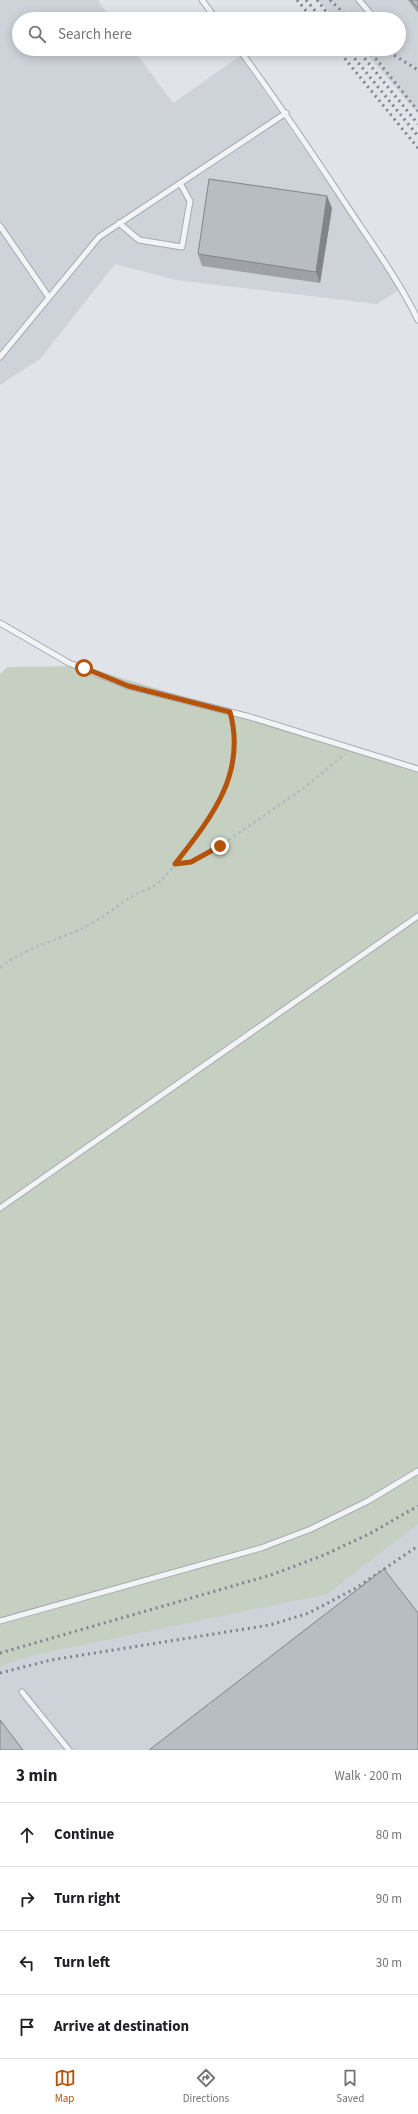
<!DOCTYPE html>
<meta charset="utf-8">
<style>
body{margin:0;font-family:"Source Sans 3",sans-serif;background:#f2f2f2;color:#202124}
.stop{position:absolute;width:12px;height:12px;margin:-9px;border:3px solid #b45309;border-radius:50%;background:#fff}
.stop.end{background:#b45309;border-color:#fff;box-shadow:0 1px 4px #0008}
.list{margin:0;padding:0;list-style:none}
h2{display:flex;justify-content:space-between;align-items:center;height:52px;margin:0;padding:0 16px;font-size:17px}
h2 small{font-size:13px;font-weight:400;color:#757577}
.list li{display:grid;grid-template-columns:26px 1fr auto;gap:12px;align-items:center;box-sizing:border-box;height:64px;padding:0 16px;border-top:1px solid #e0e0e0}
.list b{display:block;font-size:15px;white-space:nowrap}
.list em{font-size:13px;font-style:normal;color:#757577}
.icon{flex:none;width:22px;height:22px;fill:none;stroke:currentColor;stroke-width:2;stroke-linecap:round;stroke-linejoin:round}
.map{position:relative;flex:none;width:418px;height:1750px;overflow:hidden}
.search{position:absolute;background:#fff;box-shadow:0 2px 10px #0003;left:12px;right:12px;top:12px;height:44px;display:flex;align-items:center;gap:10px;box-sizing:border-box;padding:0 14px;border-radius:22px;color:#757577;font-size:15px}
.sheet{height:308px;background:#fff}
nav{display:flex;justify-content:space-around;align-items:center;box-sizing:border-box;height:56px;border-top:1px solid #e0e0e0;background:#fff;font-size:11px;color:#757577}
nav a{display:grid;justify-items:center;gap:2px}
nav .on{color:#b45309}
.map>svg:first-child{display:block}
.built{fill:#ced2d9}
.green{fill:#c6d0c2}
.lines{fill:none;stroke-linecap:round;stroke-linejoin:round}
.lane-casing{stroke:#a6aab1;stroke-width:7}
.path{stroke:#b6babe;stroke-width:2.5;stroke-dasharray:3 3;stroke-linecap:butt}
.lane{stroke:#f2f4f6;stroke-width:5}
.rail{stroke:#7b838f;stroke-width:3;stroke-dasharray:2 4;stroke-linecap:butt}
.wall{fill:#9ea2a8}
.shaded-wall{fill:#818488}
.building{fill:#b8bcc3;stroke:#818488}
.route{stroke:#b45309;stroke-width:5}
</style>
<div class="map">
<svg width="418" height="1750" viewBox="0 0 418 1750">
<rect width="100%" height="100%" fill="#e0e3e7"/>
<path class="built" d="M 0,0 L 98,0 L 111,19 L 19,19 L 19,49 L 133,49 L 173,103 L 240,56 L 401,289 L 377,304 L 176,280 L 115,264 L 40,359 L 0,385 Z
M 318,0 L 418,0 L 418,113 L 362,49 L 399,49 L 399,19 L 335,19 Z
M 418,1486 L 418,1750 L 0,1750 L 0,1633 Z"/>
<path class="green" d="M 83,666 L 418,769 L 418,1524 L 327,1594 L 34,1655 L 0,1666 L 0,674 L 7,667 Z"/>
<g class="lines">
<defs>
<path id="lane" d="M 202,0 L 216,19
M 359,0 L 375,19
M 239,49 C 277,101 313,154 349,209 C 373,245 399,281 418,320
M 119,223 L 139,240 L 182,247 L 190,201 L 180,183
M 0,226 L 48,296
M 0,357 L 99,237 L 286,113
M 0,623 L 69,663 L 128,686 L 250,717 L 418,769
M 0,1208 L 418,916
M 0,1621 L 261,1548 L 311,1529 L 368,1501 L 418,1471
M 22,1692 L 69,1750"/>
</defs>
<use href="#lane" class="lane-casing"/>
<path class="path" d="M 175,864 L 191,863 L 210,853 L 305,787 L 345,754
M 0,968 C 26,946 58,941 87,926 C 103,918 117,905 133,896 C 140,892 150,889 157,884 C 167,876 175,864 183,854 C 213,817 245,770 232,720"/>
<use href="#lane" class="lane"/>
<path class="rail" d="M 297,0 L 313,19
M 306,0 L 322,19
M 317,0 L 332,19
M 330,0 L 350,19
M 337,49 L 418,148
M 347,49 L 418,136
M 357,49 L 418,124
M 368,49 L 418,111
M 384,49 L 418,70
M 0,1653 L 271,1575 L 324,1555 L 369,1534 L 418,1506
M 0,1673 L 51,1660 L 270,1625 L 309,1613 L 356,1588 L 418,1546"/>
</g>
<path class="wall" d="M 408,0 L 418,0 L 418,13 Z
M 332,208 L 320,283 L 202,266 L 198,254 Z"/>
<path class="shaded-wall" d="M 327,196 L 332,208 L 320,283 L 316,272 Z"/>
<path class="building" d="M 411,0 L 418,0 L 418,8 Z
M 209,179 L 327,196 L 316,272 L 198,254 Z
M 384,1569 L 418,1613 L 418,1750 L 149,1750 Z
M 0,1720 L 23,1750 L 0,1750 Z"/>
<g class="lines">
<path class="route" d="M 84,668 L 128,686 L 230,712 C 247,774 211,818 175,864 L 191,862 L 220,846"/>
</g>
</svg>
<div class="stop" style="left:84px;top:668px"></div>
<div class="stop end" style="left:220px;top:846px"></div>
<div class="search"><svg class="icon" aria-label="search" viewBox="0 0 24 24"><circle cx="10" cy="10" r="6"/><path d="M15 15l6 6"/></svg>Search here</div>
</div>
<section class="sheet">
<h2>3 min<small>Walk · 200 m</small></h2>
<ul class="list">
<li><svg class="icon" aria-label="ahead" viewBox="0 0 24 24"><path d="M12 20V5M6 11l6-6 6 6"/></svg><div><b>Continue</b></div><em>80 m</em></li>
<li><svg class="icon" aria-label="right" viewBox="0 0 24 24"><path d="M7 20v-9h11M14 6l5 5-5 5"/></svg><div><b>Turn right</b></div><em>90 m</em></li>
<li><svg class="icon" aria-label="left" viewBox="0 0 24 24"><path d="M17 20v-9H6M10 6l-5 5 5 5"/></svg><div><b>Turn left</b></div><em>30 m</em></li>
<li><svg class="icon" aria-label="arrive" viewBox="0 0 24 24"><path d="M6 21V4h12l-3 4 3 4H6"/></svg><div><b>Arrive at destination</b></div></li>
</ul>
</section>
<nav>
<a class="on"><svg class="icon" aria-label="map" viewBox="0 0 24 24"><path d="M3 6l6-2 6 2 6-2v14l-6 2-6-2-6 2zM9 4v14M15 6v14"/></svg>Map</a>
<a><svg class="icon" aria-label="directions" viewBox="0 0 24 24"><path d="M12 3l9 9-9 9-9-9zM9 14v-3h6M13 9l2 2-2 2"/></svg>Directions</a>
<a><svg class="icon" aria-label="saved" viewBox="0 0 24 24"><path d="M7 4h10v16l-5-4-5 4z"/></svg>Saved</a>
</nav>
